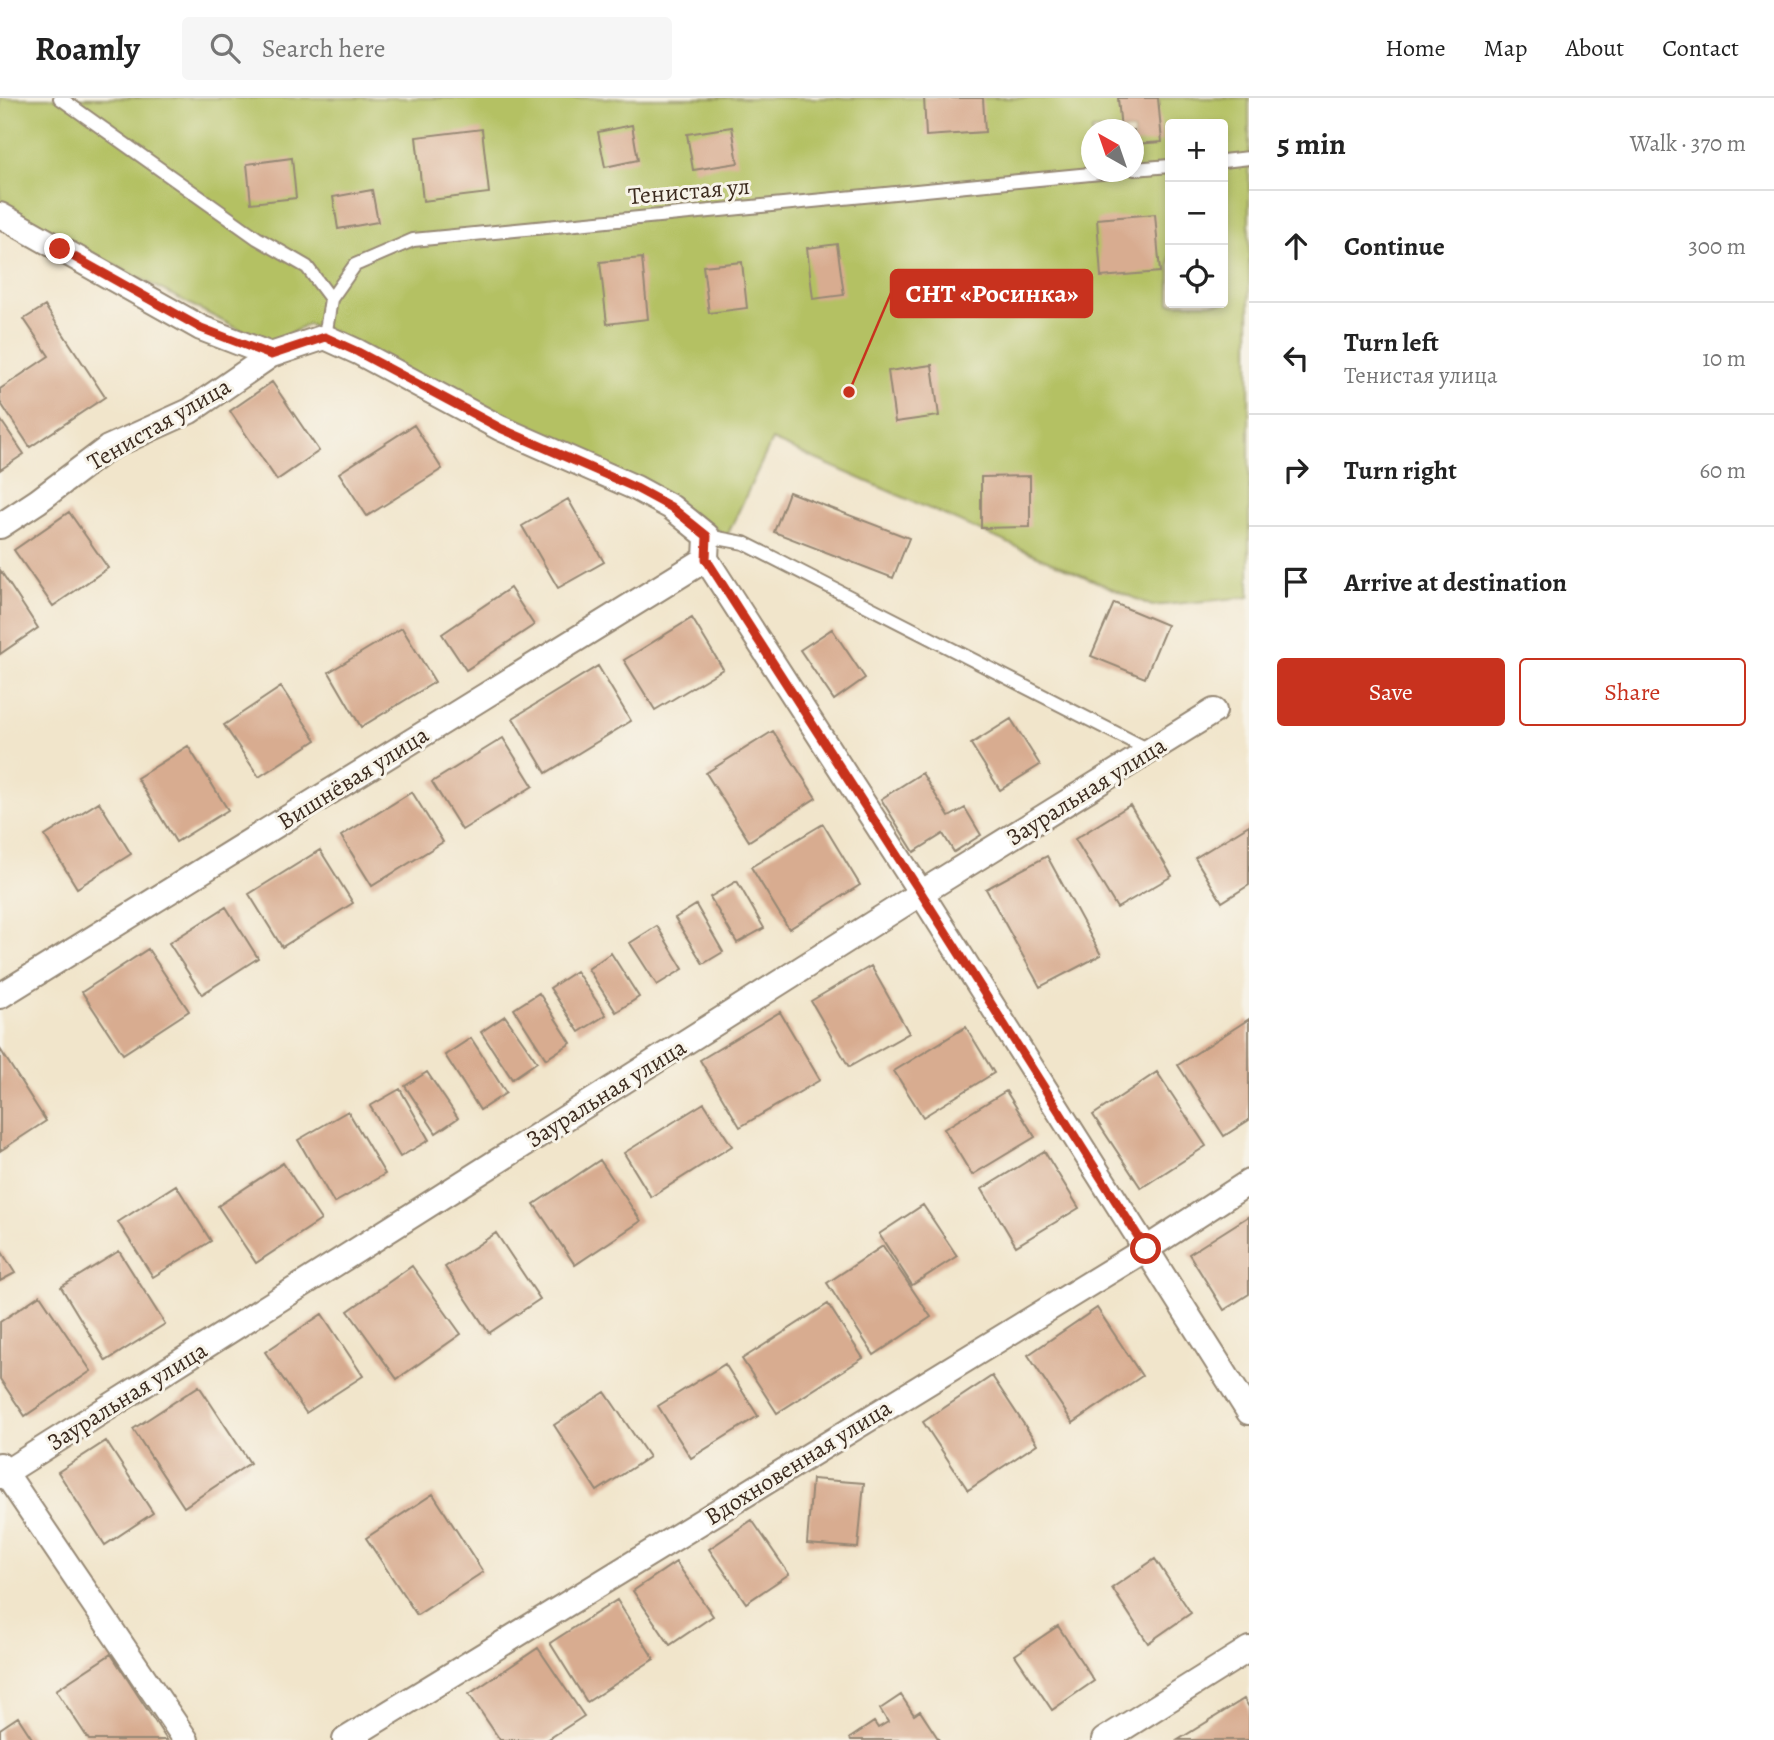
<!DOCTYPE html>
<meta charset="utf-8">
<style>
body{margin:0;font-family:Alegreya,serif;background:#f6f6f6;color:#222}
.controls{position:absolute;right:21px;top:21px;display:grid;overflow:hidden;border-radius:7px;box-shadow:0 4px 10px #0003}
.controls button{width:63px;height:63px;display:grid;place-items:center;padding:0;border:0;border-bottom:2px solid #e0e0e0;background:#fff;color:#222;font:35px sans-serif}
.compass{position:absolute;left:1081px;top:21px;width:63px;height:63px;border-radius:50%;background:#fff;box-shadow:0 4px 10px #0003;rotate:320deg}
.stop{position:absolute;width:21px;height:21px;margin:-16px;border:5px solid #c8321e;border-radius:50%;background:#fff}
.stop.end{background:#c8321e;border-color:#fff;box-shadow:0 2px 7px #0008}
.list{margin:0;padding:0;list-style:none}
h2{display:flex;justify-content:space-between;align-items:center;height:91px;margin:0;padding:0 28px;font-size:30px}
h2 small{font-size:23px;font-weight:400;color:#767676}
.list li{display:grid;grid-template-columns:46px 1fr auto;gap:21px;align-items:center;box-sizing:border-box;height:112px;padding:0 28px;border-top:2px solid #e0e0e0}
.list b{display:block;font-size:26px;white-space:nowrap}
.list p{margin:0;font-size:23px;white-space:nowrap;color:#767676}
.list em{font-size:23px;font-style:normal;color:#767676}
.actions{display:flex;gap:14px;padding:21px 28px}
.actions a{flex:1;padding:16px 0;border:2px solid #c8321e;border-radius:7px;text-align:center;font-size:24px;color:#c8321e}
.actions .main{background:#c8321e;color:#fff}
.icon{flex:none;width:38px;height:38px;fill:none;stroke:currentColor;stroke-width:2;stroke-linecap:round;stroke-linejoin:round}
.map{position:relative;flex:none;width:1249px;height:1642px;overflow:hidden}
header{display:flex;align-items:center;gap:42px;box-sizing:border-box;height:98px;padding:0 35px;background:#fff;border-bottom:2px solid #e0e0e0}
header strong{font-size:33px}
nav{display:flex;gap:38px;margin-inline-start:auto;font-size:24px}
.search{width:490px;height:63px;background:#f6f6f6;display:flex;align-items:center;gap:18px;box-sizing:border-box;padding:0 24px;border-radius:7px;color:#767676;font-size:26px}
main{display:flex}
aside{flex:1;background:#fff}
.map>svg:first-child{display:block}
.green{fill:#b4c163;stroke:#787640;stroke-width:2;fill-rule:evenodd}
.building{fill:#d8ac90}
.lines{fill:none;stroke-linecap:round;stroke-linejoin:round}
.service-casing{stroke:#968874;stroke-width:16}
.minor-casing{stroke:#968874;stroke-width:28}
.service{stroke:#fff;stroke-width:12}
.minor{stroke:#fff;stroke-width:24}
.route{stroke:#c8321e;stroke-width:9}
.labels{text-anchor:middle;stroke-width:6;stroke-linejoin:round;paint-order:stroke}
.street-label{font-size:24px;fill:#3b2a1e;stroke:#f7f3e8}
.leader{fill:none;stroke:#c8321e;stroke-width:2.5}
.callout-dot{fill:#c8321e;stroke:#f7f3e8;stroke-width:2.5}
.callout{fill:#c8321e;stroke:#c8321e;stroke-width:2.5}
.callout-label{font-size:26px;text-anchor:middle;font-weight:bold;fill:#fff}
</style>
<header>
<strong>Roamly</strong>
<div class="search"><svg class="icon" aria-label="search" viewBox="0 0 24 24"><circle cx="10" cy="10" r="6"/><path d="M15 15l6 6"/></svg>Search here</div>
<nav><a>Home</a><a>Map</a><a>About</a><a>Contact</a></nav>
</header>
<main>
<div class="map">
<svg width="1249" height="1642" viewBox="0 0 1249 1642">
<rect width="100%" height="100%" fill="#f7f3e8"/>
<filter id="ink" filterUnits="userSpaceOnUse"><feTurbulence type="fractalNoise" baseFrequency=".0143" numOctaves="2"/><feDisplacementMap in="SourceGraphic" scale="14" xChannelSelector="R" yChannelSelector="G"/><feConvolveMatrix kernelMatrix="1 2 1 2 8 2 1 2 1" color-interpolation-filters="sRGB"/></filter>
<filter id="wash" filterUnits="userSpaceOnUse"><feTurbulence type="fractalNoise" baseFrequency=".00686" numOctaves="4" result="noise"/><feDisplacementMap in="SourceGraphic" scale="28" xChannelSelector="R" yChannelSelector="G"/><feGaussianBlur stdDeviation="1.57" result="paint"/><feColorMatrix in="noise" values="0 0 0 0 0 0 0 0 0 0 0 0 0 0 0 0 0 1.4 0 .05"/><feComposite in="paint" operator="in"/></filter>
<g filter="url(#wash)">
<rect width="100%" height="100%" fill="#f1e5cb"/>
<path class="green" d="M 0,0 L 1249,0 L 1249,499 L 1152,508 L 772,342 L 727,438 L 657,394 L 308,226 L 269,247 L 0,108 ZM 1170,26 L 1223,26 L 1223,205 L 1170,205 ZM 1092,32 L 1134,32 L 1134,74 L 1092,74 Z"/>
<g id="blocks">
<path class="building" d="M 924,0 L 983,0 L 985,34 L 926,38 Z
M 1118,0 L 1158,0 L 1162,44 L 1134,46 L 1134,32 L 1121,32 Z
M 632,27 L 638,62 L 605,69 L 598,34 Z
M 732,29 L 738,65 L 693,72 L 687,36 Z
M 482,31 L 489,95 L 423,103 L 416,39 Z
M 292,60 L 296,100 L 251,105 L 247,66 Z
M 372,92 L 378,124 L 338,131 L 333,99 Z
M 1155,116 L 1160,174 L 1101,179 L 1097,121 Z
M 837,146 L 844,197 L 813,201 L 807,150 Z
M 642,160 L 648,221 L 607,226 L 600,164 Z
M 742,164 L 747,210 L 709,215 L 703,168 Z
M 45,208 L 105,299 L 30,349 L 0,304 L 0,291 L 49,258 L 24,221 Z
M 932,267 L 939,318 L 895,324 L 888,273 Z
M 272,284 L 319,353 L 277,382 L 230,313 Z
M 0,321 L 24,356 L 0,372 Z
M 414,327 L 442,371 L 367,418 L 339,375 Z
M 1030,378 L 1030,429 L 981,430 L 981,379 Z
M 789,394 L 909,440 L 893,480 L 774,434 Z
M 568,401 L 604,464 L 558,490 L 522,428 Z
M 69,414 L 108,470 L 53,508 L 14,452 Z
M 0,472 L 38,530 L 0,556 Z
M 510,490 L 534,527 L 466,572 L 442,536 Z
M 1114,505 L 1167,527 L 1145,580 L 1091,558 Z
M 692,520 L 723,571 L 655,612 L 624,562 Z
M 402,530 L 435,584 L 361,629 L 329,574 Z
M 832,531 L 865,580 L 834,602 L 800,552 Z
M 598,568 L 631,623 L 546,675 L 513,620 Z
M 281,589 L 316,642 L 259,679 L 224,627 Z
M 1011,621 L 1040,667 L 1000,692 L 971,646 Z
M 773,633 L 816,700 L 749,743 L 706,675 Z
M 503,640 L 533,688 L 462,732 L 432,684 Z
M 188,648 L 228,712 L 176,744 L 137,680 Z
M 922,675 L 949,719 L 965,710 L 981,737 L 954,754 L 943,736 L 914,754 L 881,701 Z
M 412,694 L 443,744 L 372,788 L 341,738 Z
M 99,704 L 131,756 L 77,790 L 45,738 Z
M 1130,707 L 1172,778 L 1117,810 L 1075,741 Z
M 823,726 L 860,787 L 789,831 L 751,769 Z
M 1249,727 L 1249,787 L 1222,804 L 1195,760 Z
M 320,752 L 353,805 L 282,849 L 249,796 Z
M 1047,758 L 1101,857 L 1040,889 L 986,791 Z
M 737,783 L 764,830 L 737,845 L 710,799 Z
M 696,807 L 723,854 L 703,866 L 675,820 Z
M 226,809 L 258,860 L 202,896 L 169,845 Z
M 657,828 L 683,871 L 657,887 L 630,845 Z
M 148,851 L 189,913 L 123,956 L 82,894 Z
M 611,855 L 639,899 L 616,914 L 588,871 Z
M 871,868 L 909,935 L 849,969 L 811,903 Z
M 576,873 L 606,917 L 579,934 L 550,890 Z
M 539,895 L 571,945 L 546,961 L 514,911 Z
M 780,914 L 820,982 L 740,1029 L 700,962 Z
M 505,918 L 537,964 L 512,981 L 481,934 Z
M 1249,921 L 1249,1022 L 1224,1038 L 1178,967 Z
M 966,929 L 994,975 L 923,1019 L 894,973 Z
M 471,940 L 506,995 L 480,1012 L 445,957 Z
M 0,951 L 46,1023 L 0,1053 Z
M 427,974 L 458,1020 L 436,1035 L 405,988 Z
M 1157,974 L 1206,1048 L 1141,1090 L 1093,1017 Z
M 400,991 L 429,1042 L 400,1059 L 370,1008 Z
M 1006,993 L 1035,1039 L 972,1077 L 944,1031 Z
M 704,1005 L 732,1048 L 651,1099 L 624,1055 Z
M 348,1013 L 385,1076 L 334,1105 L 298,1042 Z
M 1044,1053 L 1079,1110 L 1016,1148 L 982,1091 Z
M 600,1062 L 641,1123 L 575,1167 L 534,1106 Z
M 283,1065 L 321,1122 L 256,1165 L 218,1108 Z
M 176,1087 L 211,1143 L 153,1179 L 118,1124 Z
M 923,1107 L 957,1158 L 912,1187 L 879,1136 Z
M 1249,1118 L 1249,1196 L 1224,1212 L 1189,1156 Z
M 496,1135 L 540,1201 L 489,1235 L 445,1169 Z
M 883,1148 L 931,1219 L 874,1257 L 827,1185 Z
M 0,1151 L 15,1175 L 0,1183 Z
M 119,1153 L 165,1226 L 106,1263 L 61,1189 Z
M 412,1168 L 461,1236 L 397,1281 L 348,1213 Z
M 40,1197 L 91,1273 L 25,1318 L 0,1281 L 0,1224 Z
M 828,1206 L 863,1260 L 777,1315 L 742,1261 Z
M 1097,1210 L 1142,1278 L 1073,1325 L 1028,1257 Z
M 322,1216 L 363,1278 L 306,1315 L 265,1254 Z
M 725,1266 L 758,1318 L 691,1360 L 658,1308 Z
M 992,1278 L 1037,1346 L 968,1392 L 923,1324 Z
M 199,1288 L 250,1365 L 184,1409 L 133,1331 Z
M 605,1294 L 649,1359 L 597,1393 L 554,1327 Z
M 106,1343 L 153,1415 L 105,1447 L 58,1374 Z
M 812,1381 L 864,1385 L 858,1450 L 807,1446 Z
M 433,1396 L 483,1474 L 417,1517 L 366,1440 Z
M 752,1422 L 789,1476 L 746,1505 L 709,1451 Z
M 1155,1461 L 1191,1515 L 1148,1545 L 1112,1490 Z
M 676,1464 L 713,1518 L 670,1547 L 633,1493 Z
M 617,1502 L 654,1561 L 587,1604 L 550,1545 Z
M 1058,1528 L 1094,1583 L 1052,1612 L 1015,1557 Z
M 538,1550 L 584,1618 L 547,1642 L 500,1642 L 469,1596 Z
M 111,1556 L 167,1642 L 89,1642 L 56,1592 Z
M 901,1597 L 914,1617 L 920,1613 L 939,1642 L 851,1642 L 850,1640 L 874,1624 L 878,1630 L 888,1624 L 880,1611 Z
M 1244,1601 L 1249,1609 L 1249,1642 L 1178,1642 Z
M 18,1619 L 33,1642 L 0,1642 L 0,1631 Z"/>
</g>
</g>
<g filter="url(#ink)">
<use href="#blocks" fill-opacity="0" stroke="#968874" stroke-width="2"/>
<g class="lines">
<defs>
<path id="service" d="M 60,0 L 257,140 L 307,169 L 331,201
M 1223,63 L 1249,60
M 1134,71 L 1170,68
M 325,239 L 331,201 L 355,167 L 413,142 L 1111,74
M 707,438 L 744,445 L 1151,653"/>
<path id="minor" d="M 0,117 L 201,230 L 271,257
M 0,428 L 38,403 L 108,350 L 190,313 L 271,257 L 325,239 L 358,254 L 500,330 L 636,390 L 671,409 L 707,438 L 706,461 L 921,795 L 1249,1314
M 0,898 L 706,461
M 0,1367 L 186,1642
M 0,1378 L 921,795 L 1214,613
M 345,1642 L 1146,1151 L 1249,1084
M 1104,1642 L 1249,1551"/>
</defs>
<use href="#service" class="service-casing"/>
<use href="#minor" class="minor-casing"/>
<use href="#service" class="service"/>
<use href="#minor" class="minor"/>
</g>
</g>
<g class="lines" filter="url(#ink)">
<path class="route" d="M 60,151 L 201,230 L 271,257 L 325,239 L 358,254 L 500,330 L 636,390 L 671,409 L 707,438 L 706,461 L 921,795 L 1146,1151"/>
</g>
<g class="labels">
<g class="street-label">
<text transform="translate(689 93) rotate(-5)" y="8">Тенистая ул</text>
<text transform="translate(159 326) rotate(-30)" y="8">Тенистая улица</text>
<text transform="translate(353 680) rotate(-32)" y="8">Вишнёвая улица</text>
<text transform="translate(1086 693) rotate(-32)" y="8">Зауральная улица</text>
<text transform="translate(606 995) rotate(-32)" y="8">Зауральная улица</text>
<text transform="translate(127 1298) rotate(-32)" y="8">Зауральная улица</text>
<text transform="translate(798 1364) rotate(-32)" y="8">Вдохновенная улица</text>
</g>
</g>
<path class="leader" d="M849 294L891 195"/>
<circle class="callout-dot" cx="849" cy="294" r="7"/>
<rect class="callout" x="891" y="172" width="201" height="47" rx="7"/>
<g class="callout-label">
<text x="992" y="204">СНТ «Росинка»</text>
</g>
</svg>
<div class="controls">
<button>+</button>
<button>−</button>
<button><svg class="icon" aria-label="locate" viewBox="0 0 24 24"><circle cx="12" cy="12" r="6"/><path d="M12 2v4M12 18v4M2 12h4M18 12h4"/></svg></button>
</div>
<svg class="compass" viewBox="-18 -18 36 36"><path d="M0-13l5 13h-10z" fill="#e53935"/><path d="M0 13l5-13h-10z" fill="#767676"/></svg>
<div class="stop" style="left:1146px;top:1151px"></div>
<div class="stop end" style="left:60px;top:151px"></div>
</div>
<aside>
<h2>5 min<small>Walk · 370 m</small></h2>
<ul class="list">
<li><svg class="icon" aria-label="ahead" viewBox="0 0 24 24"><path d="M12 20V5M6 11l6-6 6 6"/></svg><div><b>Continue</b></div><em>300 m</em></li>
<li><svg class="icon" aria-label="left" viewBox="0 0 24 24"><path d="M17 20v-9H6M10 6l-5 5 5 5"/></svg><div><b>Turn left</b><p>Тенистая улица</p></div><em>10 m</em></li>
<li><svg class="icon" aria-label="right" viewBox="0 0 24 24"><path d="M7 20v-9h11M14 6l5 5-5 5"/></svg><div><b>Turn right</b></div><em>60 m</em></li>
<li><svg class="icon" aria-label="arrive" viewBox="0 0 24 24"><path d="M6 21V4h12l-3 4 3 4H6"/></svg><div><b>Arrive at destination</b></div></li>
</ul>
<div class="actions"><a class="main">Save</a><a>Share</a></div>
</aside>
</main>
